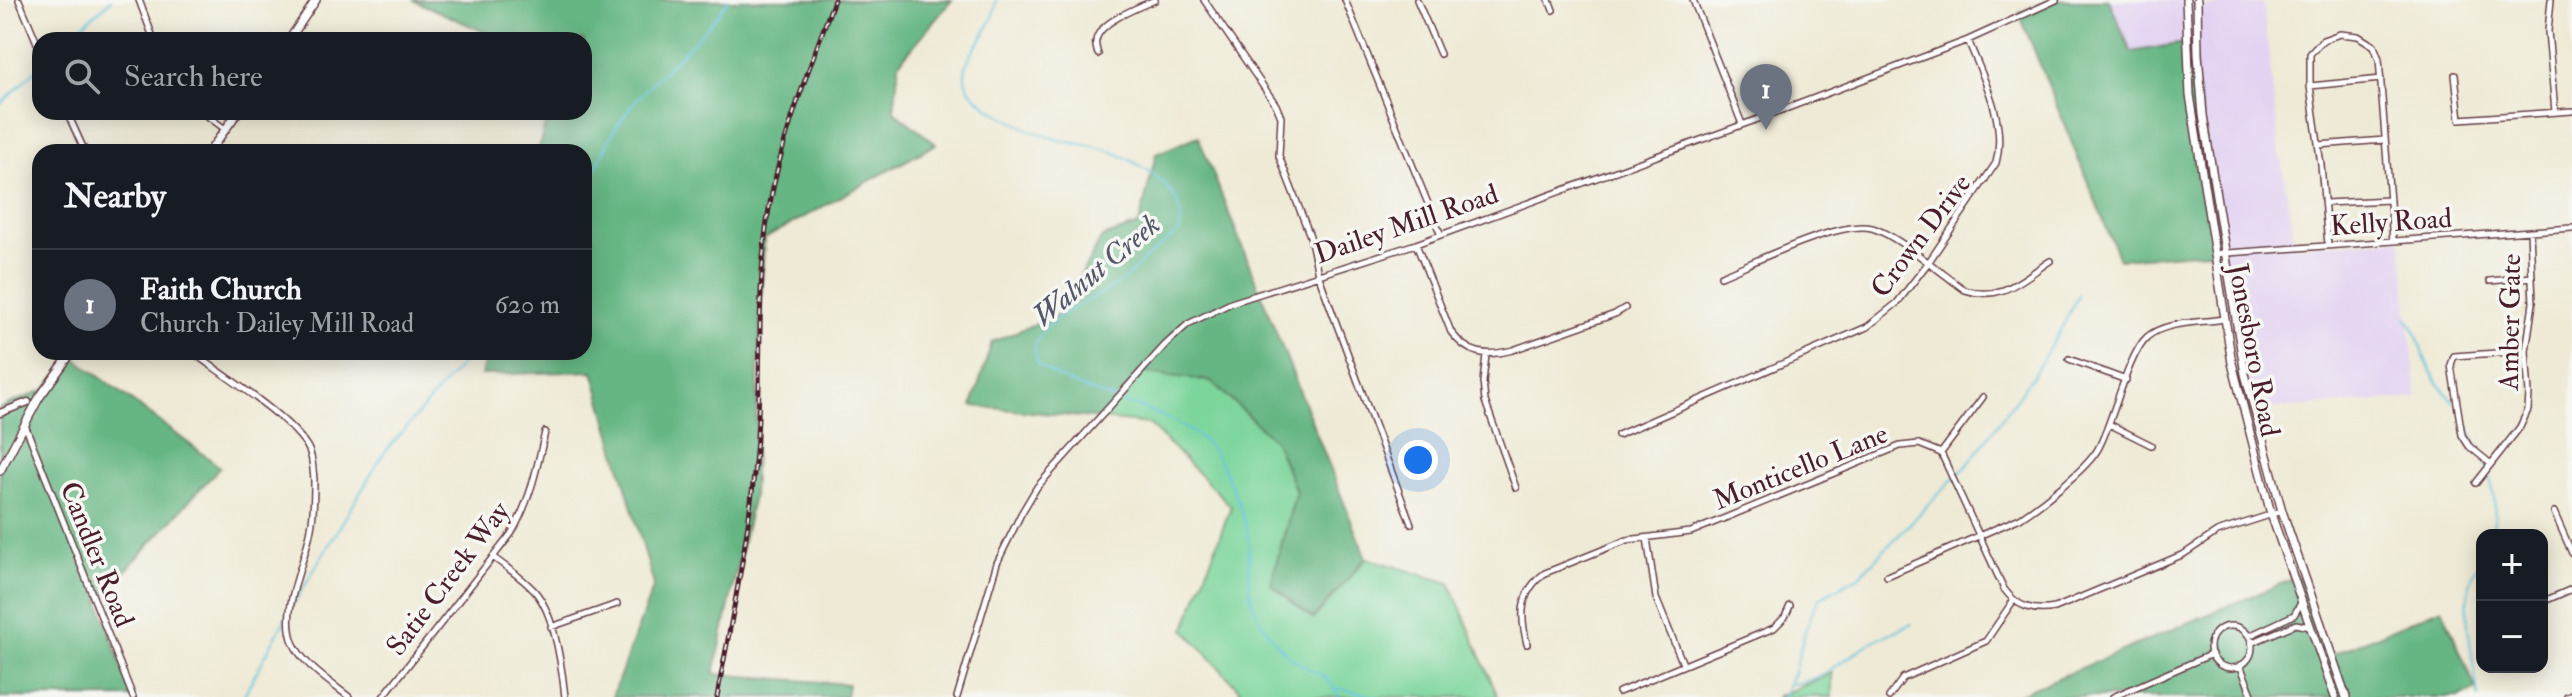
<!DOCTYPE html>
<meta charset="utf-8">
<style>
body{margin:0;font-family:"IM FELL Double Pica",serif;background:#242831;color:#f1f3f6}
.controls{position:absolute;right:24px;bottom:24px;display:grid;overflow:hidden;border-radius:16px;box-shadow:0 4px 20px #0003}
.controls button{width:72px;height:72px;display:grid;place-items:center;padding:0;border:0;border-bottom:2px solid #363941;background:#171b24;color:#f1f3f6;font:40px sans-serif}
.you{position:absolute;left:1418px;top:460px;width:28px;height:28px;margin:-20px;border:6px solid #fff;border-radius:50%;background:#1a73e8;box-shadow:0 0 0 12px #1a73e833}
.badge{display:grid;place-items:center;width:52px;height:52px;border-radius:50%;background:#db2777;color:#fff;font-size:26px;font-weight:700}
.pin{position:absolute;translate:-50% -66px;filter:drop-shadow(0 2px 4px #0008)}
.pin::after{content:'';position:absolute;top:42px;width:28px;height:24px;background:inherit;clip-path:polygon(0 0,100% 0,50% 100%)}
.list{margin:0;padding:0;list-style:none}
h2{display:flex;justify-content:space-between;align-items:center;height:104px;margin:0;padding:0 32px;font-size:34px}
h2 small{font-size:26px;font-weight:400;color:#9ea1a6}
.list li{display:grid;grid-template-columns:52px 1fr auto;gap:24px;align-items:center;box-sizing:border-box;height:112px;padding:0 32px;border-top:2px solid #363941}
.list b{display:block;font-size:30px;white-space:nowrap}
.list p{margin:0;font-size:26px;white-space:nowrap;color:#9ea1a6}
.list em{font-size:26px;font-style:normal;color:#9ea1a6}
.icon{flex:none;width:44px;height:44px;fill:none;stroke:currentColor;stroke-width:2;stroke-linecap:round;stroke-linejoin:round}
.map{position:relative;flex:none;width:2572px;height:697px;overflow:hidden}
.search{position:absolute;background:#171b24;box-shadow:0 4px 20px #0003;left:32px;top:32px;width:560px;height:88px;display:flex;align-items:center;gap:20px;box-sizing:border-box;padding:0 28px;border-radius:24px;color:#9ea1a6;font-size:30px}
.panel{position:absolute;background:#171b24;box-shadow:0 4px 20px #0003;left:32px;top:144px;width:560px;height:216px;border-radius:24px}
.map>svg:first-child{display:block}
.built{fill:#e3d3f2}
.green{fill:#7cd59b;stroke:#637a63;stroke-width:2}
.forest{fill:#65b683;stroke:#586a57;stroke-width:2}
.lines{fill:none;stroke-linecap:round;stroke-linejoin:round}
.stream{stroke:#61c2df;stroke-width:2}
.street-casing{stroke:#633d44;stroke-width:8}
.secondary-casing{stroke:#633d44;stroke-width:9}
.primary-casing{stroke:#633d44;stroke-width:10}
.street{stroke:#fff;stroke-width:5}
.secondary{stroke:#fff;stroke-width:6}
.primary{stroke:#fff;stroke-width:7}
.rail-casing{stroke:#4a1f2b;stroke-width:5}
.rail{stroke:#f6f6f2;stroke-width:2;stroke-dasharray:6;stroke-linecap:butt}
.labels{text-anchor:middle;stroke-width:7;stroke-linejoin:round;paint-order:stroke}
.street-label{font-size:28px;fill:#4a1f2b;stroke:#f6f6f2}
.water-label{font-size:30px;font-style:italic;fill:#52586a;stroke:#f6f6f2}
</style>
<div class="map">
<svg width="2572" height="697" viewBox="0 0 2572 697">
<rect width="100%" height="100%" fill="#f6f6f2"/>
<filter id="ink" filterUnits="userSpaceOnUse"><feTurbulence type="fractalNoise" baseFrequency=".0125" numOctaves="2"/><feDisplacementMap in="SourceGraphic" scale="16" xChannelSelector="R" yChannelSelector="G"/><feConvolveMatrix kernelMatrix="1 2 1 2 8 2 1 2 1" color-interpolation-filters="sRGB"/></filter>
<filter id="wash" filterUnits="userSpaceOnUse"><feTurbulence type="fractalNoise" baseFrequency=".006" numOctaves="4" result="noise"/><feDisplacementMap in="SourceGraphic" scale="32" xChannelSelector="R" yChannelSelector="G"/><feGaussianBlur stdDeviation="1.8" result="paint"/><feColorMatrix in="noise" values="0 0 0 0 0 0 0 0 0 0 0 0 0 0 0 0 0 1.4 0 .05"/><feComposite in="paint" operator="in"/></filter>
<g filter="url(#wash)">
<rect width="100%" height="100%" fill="#efead5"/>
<path class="built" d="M 2109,0 L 2194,0 L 2194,7 L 2263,3 L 2280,152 L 2295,246 L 2401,239 L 2417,398 L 2250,410 L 2220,251 L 2191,42 L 2131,52 Z"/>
<path class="green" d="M 1139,372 L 1212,381 L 1275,441 L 1296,491 L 1271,584 L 1313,619 L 1366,558 L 1450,583 L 1498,697 L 1246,697 L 1185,630 L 1231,506 L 1149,424 L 1102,419 Z
M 1832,673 L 1832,697 L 1776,697 Z"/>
<path class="forest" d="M 413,0 L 952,0 L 899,63 L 894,111 L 936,144 L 764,239 L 753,495 L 714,674 L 848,684 L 846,697 L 612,697 L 654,585 L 593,371 L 481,375 L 487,352 L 584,352 L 584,152 L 538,152 L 548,112 L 584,112 L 584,40 L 502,40 Z
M 2050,0 L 2109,0 L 2131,52 L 2191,42 L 2220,251 L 2119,259 L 2019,13 Z
M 1198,136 L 1366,558 L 1313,619 L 1271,584 L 1296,491 L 1275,441 L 1211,381 L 1139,372 L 1102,419 L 972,406 L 992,342 L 1059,314 L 1102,237 L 1139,225 L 1156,154 Z
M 72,356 L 220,467 L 99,600 L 132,697 L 0,697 L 0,408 L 46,389 Z
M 2299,576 L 2329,656 L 2442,608 L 2476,689 L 2460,697 L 2013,697 Z"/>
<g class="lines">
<path class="stream" d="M 996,0 C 995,10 992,20 987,29 C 979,45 963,59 965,79 C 969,104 1028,130 1049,137 C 1067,144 1086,143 1104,149 C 1138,161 1191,189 1179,232 C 1167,241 1156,250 1145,259 C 1136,268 1128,277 1118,284 C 1094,300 1051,313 1037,340 C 1033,348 1036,356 1038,364 C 1087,401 1157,401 1204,441 C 1223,458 1248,520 1249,546 C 1250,567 1246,593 1256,612 C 1266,631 1281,652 1299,663 C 1320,677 1325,670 1339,697
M 66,40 L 111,0
M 0,105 L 40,66
M 584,198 C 596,167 610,132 632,105 C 662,69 702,40 728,0
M 2406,318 C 2418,329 2418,345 2425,359 C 2432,375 2442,390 2454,402
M 2460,411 L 2481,452
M 2485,461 C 2493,485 2499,510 2491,535
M 293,605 L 384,453 L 472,352
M 1791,684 C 1819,682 1843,661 1865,646 C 1879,637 1896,631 1912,624
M 1336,688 L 1378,697
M 243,697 L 288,614
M 1783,697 L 1794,672 L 1805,631 L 1815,606 L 1821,597 L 1858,577 L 1970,462 L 2034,374 L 2061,329 L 2078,295
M 2478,697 C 2474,652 2454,598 2482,557"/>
</g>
</g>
<g filter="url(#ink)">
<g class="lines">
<defs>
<path id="street" d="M 19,0 L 40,50
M 139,0 L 154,40
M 1204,0 L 1276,105 L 1281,117 L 1279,156 L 1310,236 L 1318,274 L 1411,524
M 1345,0 L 1440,233
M 1417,0 L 1440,54
M 1549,0 L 1553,10
M 1693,0 L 1742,124
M 2551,0 L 2548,31 L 2555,112
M 1098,54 C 1097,52 1095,43 1096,41 C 1098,22 1139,7 1155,0
M 2455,75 L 2460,119 L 2572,111
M 2310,86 L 2381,79
M 67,112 L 85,152
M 202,112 L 225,129
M 2318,145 L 2385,140
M 2325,203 L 2390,200
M 1416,244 L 1451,332 C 1468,355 1486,357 1513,350 L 1615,314 L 1625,308
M 2328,245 L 2321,165 L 2310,86 L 2310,54 L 2323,40 L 2340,34 L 2358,36 L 2374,46 L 2379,59 L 2393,241
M 2214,254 L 2572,228
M 1721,276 C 1755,262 1839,220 1872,228 C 1895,234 1944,275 1965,290 C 2001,302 2021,280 2050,261
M 2490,281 L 2532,277
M 192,352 C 220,373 295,420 309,450 C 313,459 313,470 314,480 C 314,495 314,513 311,528 C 306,561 280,608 293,642 C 302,664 330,682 349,697
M 1486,355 L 1483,382 L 1485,401 L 1516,488
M 2069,359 L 2126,380
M 2109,424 L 2151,445
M 25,425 L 133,697
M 1618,435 L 1867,327 L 1897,303 L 1928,263 L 1996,163 C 2007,121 1983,78 1968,40
M 1941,453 L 1983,397
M 2491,464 L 2469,446 L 2462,435 L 2451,365 L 2454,356 L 2526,351
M 2476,483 L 2520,427 L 2528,410 L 2529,394 L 2526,351 L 2533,303 L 2530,231
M 2554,512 L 2572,553
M 1647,538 L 1656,598 L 1683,664
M 493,557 C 508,569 525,579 537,594 C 555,617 562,668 565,697
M 1887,576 L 2020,518 C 2041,504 2086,470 2098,449 C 2113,422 2128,354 2147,337 C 2166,321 2200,323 2224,319
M 2542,602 L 2572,589
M2210 647a21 21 0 1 1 42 0a21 21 0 1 1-42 0Z
M 551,627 L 617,604
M 2249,636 L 2294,615 L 2301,603
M 2251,643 L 2296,624 L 2310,627
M 1527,644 C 1520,616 1519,592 1545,573 L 1627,540 L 1691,532 L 1900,446 L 1919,444 L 1941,453 L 2004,589 C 2017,607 2033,612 2055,608 L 2184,554 L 2217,532 L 2282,511
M 2240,665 L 2253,697
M 1619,692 L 1774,628 L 1785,617 L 1790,606
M 383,697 L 511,534 C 530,502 537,468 545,432
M 957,697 L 997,563 L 1021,514 L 1037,487 L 1165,345 L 1188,324 L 1231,303 L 1416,244 L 1780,111 L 1968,40 L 2056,0
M 1889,697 L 1903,678 L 1986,641 L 2013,601
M 2113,697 L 2212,654
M 2567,697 L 2572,695"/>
<path id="secondary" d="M 0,413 L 28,402"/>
<path id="primary" d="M 2186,0 L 2190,95 L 2232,363 L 2271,514 L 2335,697
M 2197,0 L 2198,54 L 2203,115 L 2245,374 L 2282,511 L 2346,697
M 289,40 L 316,0
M 209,152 L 238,112
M 0,471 L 39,398 L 72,352"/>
</defs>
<use href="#street" class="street-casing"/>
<use href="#secondary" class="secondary-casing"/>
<use href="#primary" class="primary-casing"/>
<use href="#street" class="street"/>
<use href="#secondary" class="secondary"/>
<use href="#primary" class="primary"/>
<defs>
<path id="rail" d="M 717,697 C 732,616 750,534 756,451 C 763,368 755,285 770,203 C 783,133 810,67 834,0"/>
</defs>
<use href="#rail" class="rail-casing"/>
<use href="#rail" class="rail"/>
</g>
</g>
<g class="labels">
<g class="street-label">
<text transform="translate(2391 221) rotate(-4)" y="10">Kelly Road</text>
<text transform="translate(1406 223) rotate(-19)" y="10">Dailey Mill Road</text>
<text transform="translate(1920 235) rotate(-53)" y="10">Crown Drive</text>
<text transform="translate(2509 322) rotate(-89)" y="10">Amber Gate</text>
<text transform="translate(2255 350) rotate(79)" y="10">Jonesboro Road</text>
<text transform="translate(1800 466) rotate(-22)" y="10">Monticello Lane</text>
<text transform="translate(98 554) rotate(68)" y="10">Candler Road</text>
<text transform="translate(447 578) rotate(-53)" y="10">Satie Creek Way</text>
</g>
<g class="water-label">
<text transform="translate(1096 270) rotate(-40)" y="10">Walnut Creek</text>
</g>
</g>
</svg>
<div class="controls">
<button>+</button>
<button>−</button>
</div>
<div class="you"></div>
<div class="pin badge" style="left:1766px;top:130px;background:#6b7280">1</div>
<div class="search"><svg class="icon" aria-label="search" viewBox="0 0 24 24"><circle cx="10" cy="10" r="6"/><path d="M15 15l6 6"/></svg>Search here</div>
<section class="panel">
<h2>Nearby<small></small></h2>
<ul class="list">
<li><span class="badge" style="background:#6b7280">1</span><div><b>Faith Church</b><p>Church · Dailey Mill Road</p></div><em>620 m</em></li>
</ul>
</section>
</div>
